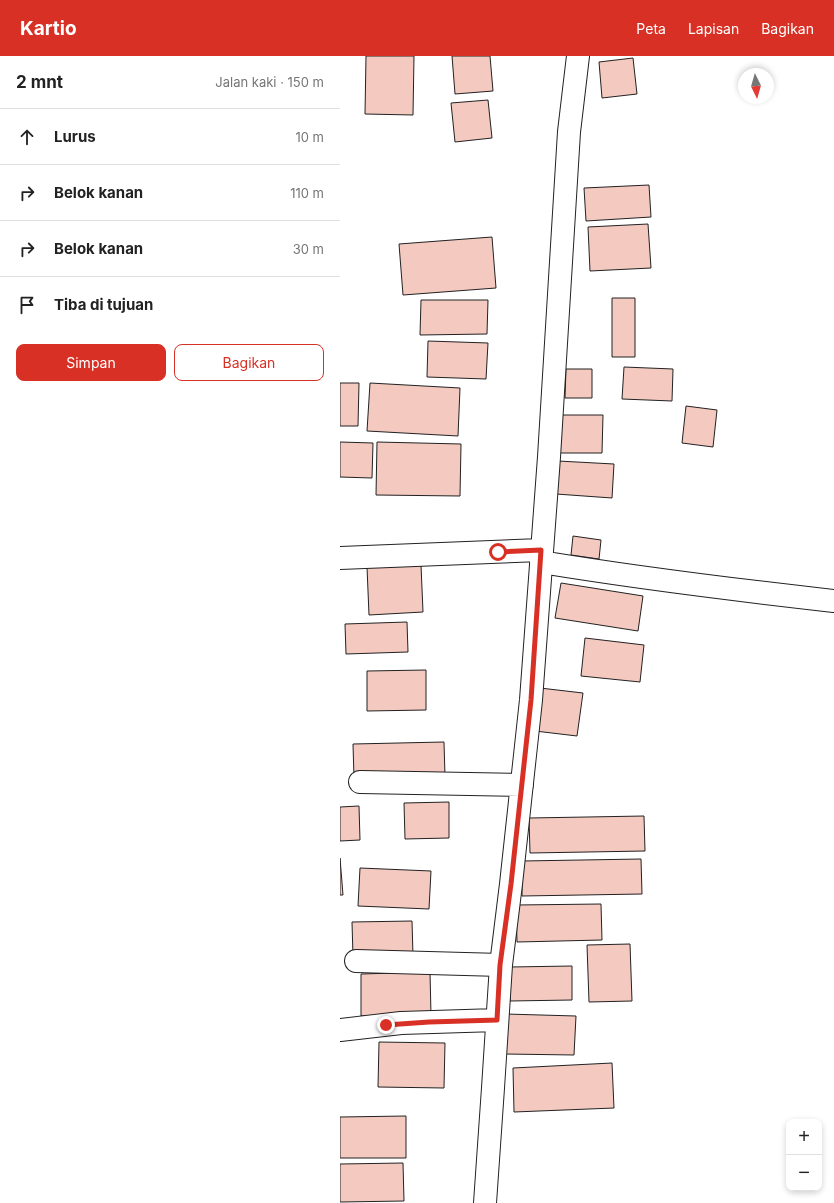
<!DOCTYPE html>
<html lang="id">
<meta charset="utf-8">
<style>
body{margin:0;font-family:Inter,sans-serif;background:#f6f6f6;color:#222}
.controls{position:absolute;right:12px;bottom:12px;display:grid;overflow:hidden;border-radius:8px;box-shadow:0 2px 6px #0003}
.controls button{width:36px;height:36px;display:grid;place-items:center;padding:0;border:0;border-bottom:1px solid #e0e0e0;background:#fff;color:#222;font:20px sans-serif}
.compass{position:absolute;left:398px;top:12px;width:36px;height:36px;border-radius:50%;background:#fff;box-shadow:0 2px 6px #0003;rotate:175deg}
.stop{position:absolute;width:12px;height:12px;margin:-9px;border:3px solid #d93025;border-radius:50%;background:#fff}
.stop.end{background:#d93025;border-color:#fff;box-shadow:0 1px 4px #0008}
.list{margin:0;padding:0;list-style:none}
h2{display:flex;justify-content:space-between;align-items:center;height:52px;margin:0;padding:0 16px;font-size:17px}
h2 small{font-size:13px;font-weight:400;color:#767676}
.list li{display:grid;grid-template-columns:26px 1fr auto;gap:12px;align-items:center;box-sizing:border-box;height:56px;padding:0 16px;border-top:1px solid #e0e0e0}
.list b{display:block;font-size:15px;white-space:nowrap}
.list em{font-size:13px;font-style:normal;color:#767676}
.actions{display:flex;gap:8px;padding:12px 16px}
.actions a{flex:1;padding:9px 0;border:1px solid #d93025;border-radius:8px;text-align:center;font-size:14px;color:#d93025}
.actions .main{background:#d93025;color:#fff}
.icon{flex:none;width:22px;height:22px;fill:none;stroke:currentColor;stroke-width:2;stroke-linecap:round;stroke-linejoin:round}
.map{position:relative;flex:none;width:494px;height:1147px;overflow:hidden}
header{display:flex;align-items:center;gap:24px;box-sizing:border-box;height:56px;padding:0 20px;background:#d93025;color:#fff}
header strong{font-size:19px}
nav{display:flex;gap:22px;margin-inline-start:auto;font-size:14px}
main{display:flex}
aside{flex:1;background:#fff}
.map>svg:first-child{display:block}
.building{fill:#f3c9c0;stroke:#222}
.lines{fill:none;stroke-linecap:round;stroke-linejoin:round}
.minor-casing{stroke:#222;stroke-width:24}
.minor{stroke:#fff;stroke-width:22}
.route{stroke:#d93025;stroke-width:5}
</style>
<header>
<strong>Kartio</strong>
<nav><a>Peta</a><a>Lapisan</a><a>Bagikan</a></nav>
</header>
<main>
<aside>
<h2>2 mnt<small>Jalan kaki · 150 m</small></h2>
<ul class="list">
<li><svg class="icon" aria-label="ahead" viewBox="0 0 24 24"><path d="M12 20V5M6 11l6-6 6 6"/></svg><div><b>Lurus</b></div><em>10 m</em></li>
<li><svg class="icon" aria-label="right" viewBox="0 0 24 24"><path d="M7 20v-9h11M14 6l5 5-5 5"/></svg><div><b>Belok kanan</b></div><em>110 m</em></li>
<li><svg class="icon" aria-label="right" viewBox="0 0 24 24"><path d="M7 20v-9h11M14 6l5 5-5 5"/></svg><div><b>Belok kanan</b></div><em>30 m</em></li>
<li><svg class="icon" aria-label="arrive" viewBox="0 0 24 24"><path d="M6 21V4h12l-3 4 3 4H6"/></svg><div><b>Tiba di tujuan</b></div></li>
</ul>
<div class="actions"><a class="main">Simpan</a><a>Bagikan</a></div>
</aside>
<div class="map">
<svg width="494" height="1147" viewBox="0 0 494 1147">
<rect width="100%" height="100%" fill="#fff"/>
<path class="building" d="M 26,0 L 74,0 L 73,59 L 25,58 Z
M 112,0 L 150,0 L 153,35 L 115,38 Z
M 293,2 L 297,38 L 262,42 L 259,6 Z
M 148,44 L 152,82 L 115,86 L 111,47 Z
M 309,129 L 311,161 L 246,165 L 244,132 Z
M 308,168 L 311,212 L 250,215 L 248,171 Z
M 152,181 L 156,232 L 63,239 L 59,188 Z
M 272,242 L 295,242 L 295,301 L 272,301 Z
M 81,244 L 148,244 L 147,278 L 80,279 Z
M 88,285 L 148,287 L 146,323 L 87,321 Z
M 284,311 L 333,313 L 332,345 L 282,343 Z
M 226,313 L 252,313 L 252,342 L 225,342 Z
M 0,327 L 19,327 L 18,370 L 0,370 Z
M 30,327 L 120,332 L 118,380 L 27,375 Z
M 346,350 L 377,354 L 373,391 L 342,387 Z
M 220,359 L 263,359 L 262,397 L 220,397 Z
M 0,386 L 33,387 L 32,422 L 0,421 Z
M 37,386 L 121,388 L 120,440 L 36,439 Z
M 218,405 L 274,408 L 272,442 L 216,438 Z
M 233,480 L 261,484 L 259,503 L 231,499 Z
M 81,509 L 83,556 L 29,559 L 27,511 Z
M 221,527 L 303,540 L 298,575 L 215,562 Z
M 67,566 L 68,596 L 6,598 L 5,568 Z
M 245,582 L 304,589 L 300,626 L 241,620 Z
M 86,614 L 86,654 L 27,655 L 27,615 Z
M 200,632 L 243,637 L 237,680 L 195,675 Z
M 104,686 L 105,720 L 14,722 L 13,688 Z
M 109,746 L 109,782 L 65,783 L 64,747 Z
M 19,750 L 20,784 L 0,785 L 0,751 Z
M 304,760 L 305,795 L 190,797 L 189,762 Z
M 0,802 L 3,839 L 0,839 Z
M 301,803 L 302,838 L 182,840 L 182,805 Z
M 20,812 L 91,815 L 89,853 L 18,850 Z
M 261,848 L 262,884 L 177,886 L 176,849 Z
M 72,865 L 73,900 L 13,901 L 12,866 Z
M 290,888 L 292,945 L 249,946 L 247,889 Z
M 232,910 L 232,944 L 170,945 L 170,911 Z
M 90,916 L 91,959 L 21,960 L 21,918 Z
M 165,958 L 236,960 L 234,999 L 164,998 Z
M 39,986 L 105,987 L 104,1032 L 38,1031 Z
M 272,1007 L 274,1052 L 174,1056 L 173,1012 Z
M 66,1060 L 66,1102 L 0,1102 L 0,1061 Z
M 63,1107 L 64,1145 L 0,1146 L 0,1108 Z"/>
<g class="lines">
<defs>
<path id="minor" d="M 0,502 L 201,494
M 201,506 C 298,522 396,534 494,545
M 20,726 L 182,729
M 16,905 L 161,909
M 0,974 L 61,967 L 157,964
M 145,1147 L 153,1032 L 161,909 L 171,828 L 191,644 L 209,401 L 229,76 L 238,0"/>
</defs>
<use href="#minor" class="minor-casing"/>
<use href="#minor" class="minor"/>
</g>
<g class="lines">
<path class="route" d="M 46,969 L 89,966 L 157,964 L 160,909 L 171,828 L 191,644 L 201,494 L 158,496"/>
</g>
</svg>
<div class="controls">
<button>+</button>
<button>−</button>
</div>
<svg class="compass" viewBox="-18 -18 36 36"><path d="M0-13l5 13h-10z" fill="#e53935"/><path d="M0 13l5-13h-10z" fill="#767676"/></svg>
<div class="stop" style="left:158px;top:496px"></div>
<div class="stop end" style="left:46px;top:969px"></div>
</div>
</main>
